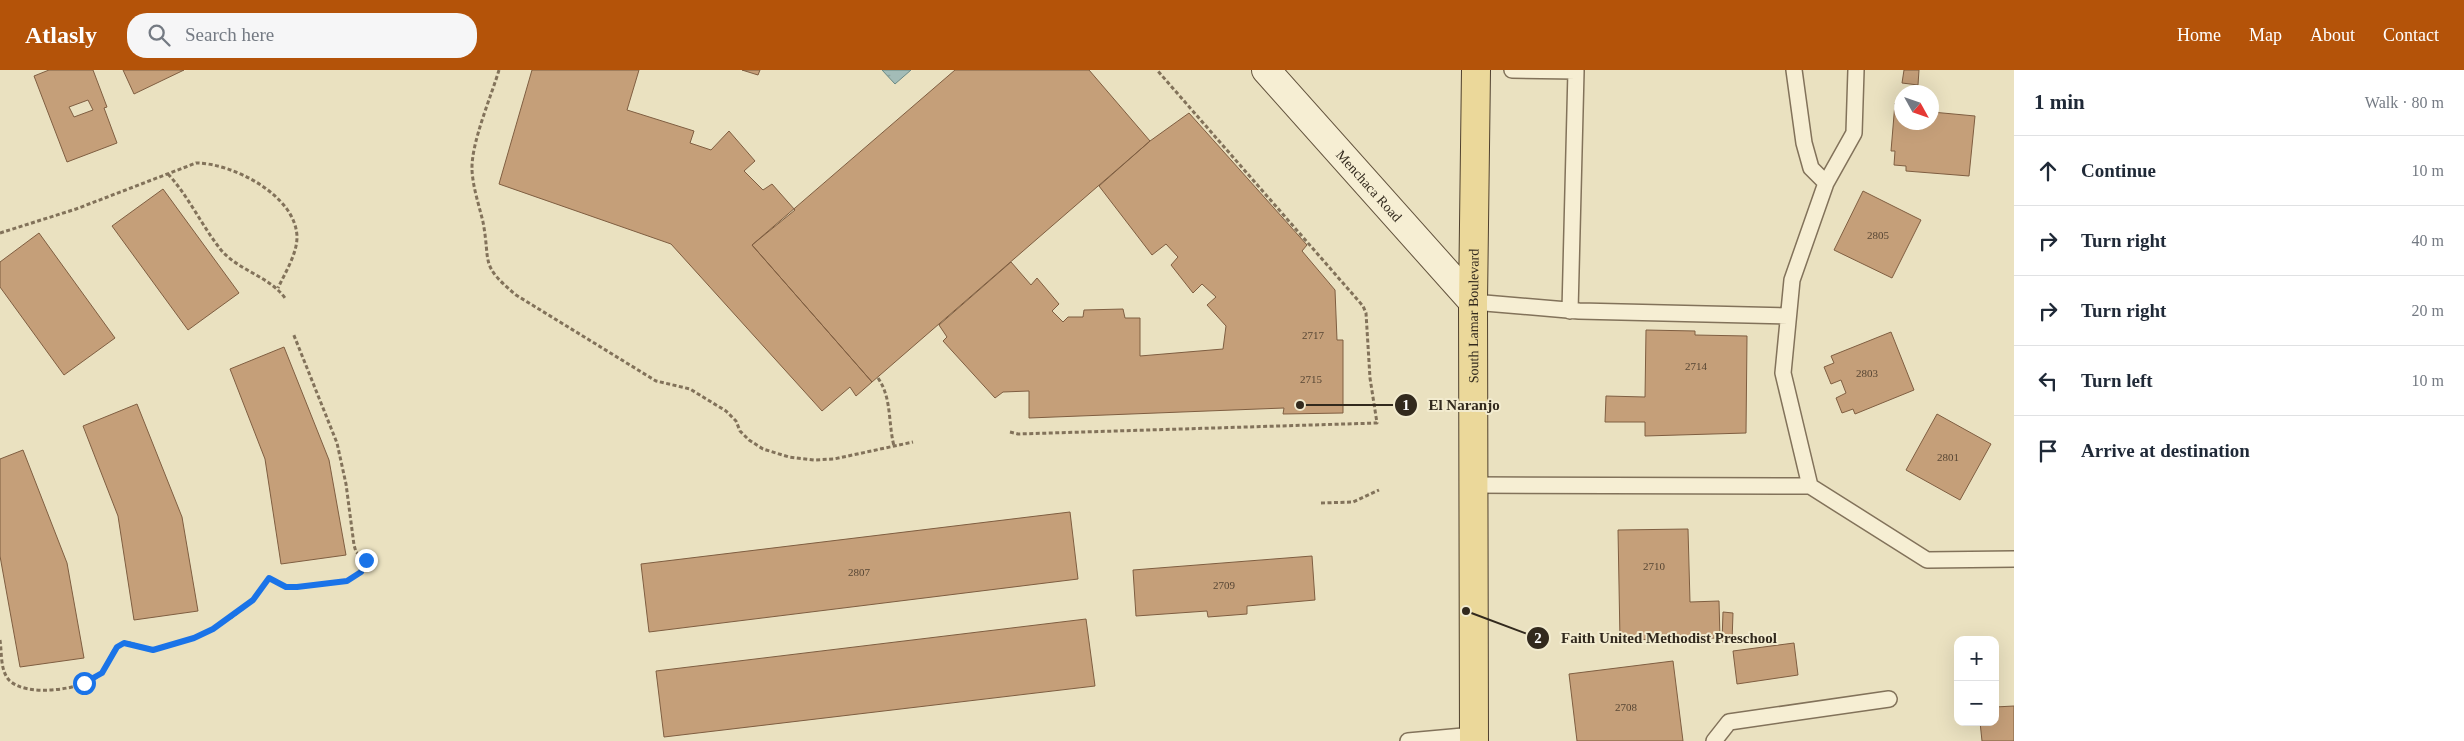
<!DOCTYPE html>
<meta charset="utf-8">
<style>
body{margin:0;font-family:Georgia,serif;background:#f6f6f7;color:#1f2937}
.controls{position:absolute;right:15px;bottom:15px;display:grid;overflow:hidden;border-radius:10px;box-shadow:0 5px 20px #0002}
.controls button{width:45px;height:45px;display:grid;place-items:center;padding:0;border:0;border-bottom:1px solid #e0e1e3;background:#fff;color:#1f2937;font:25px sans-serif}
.compass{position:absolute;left:1894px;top:15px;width:45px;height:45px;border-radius:50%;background:#fff;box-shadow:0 5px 20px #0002;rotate:130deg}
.stop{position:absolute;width:15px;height:15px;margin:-11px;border:4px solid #1a73e8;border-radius:50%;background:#fff}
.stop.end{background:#1a73e8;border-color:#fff;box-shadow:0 1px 5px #0008}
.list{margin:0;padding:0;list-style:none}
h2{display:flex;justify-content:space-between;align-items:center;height:65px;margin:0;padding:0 20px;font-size:21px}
h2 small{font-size:16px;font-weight:400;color:#747a83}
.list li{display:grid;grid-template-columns:32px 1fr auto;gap:15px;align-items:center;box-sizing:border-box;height:70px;padding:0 20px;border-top:1px solid #e0e1e3}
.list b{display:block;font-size:19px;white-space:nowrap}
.list em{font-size:16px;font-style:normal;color:#747a83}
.icon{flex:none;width:28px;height:28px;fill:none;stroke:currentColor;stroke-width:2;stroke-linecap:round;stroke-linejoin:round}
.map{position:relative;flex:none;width:2014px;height:671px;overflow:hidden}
header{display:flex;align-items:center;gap:30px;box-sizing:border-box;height:70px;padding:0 25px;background:#b45309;color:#fff}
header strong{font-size:24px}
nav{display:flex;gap:28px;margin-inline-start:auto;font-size:18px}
.search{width:350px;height:45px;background:#f6f6f7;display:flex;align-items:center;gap:12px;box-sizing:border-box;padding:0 18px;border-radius:20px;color:#747a83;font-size:19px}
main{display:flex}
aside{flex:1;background:#fff}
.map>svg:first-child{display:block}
.water{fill:url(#water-ripples);stroke:#6b8984}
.building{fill:#c59f79;stroke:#7f5e41;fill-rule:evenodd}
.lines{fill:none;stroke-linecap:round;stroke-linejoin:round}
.service-casing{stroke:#82725a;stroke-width:18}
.secondary-casing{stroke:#63533d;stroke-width:30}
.primary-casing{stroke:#4f402e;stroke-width:30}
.path{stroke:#82725a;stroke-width:3;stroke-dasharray:4 2.5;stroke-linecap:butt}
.service{stroke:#f6eed3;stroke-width:15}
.secondary{stroke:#f6eed3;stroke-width:28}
.primary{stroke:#ebd89a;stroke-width:28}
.route{stroke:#1a73e8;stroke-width:6}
.labels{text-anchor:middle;stroke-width:4;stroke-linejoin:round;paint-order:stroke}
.number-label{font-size:11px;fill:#574634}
.street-label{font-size:14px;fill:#32291d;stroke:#f2ebcf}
.leader{fill:none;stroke:#32291d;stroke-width:2}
.callout-dot{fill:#32291d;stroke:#f2ebcf;stroke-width:2}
.mark-label{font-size:15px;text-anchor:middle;font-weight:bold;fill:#fff}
.callout-label{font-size:15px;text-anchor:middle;font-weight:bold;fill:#32291d;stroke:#f2ebcf;stroke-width:4;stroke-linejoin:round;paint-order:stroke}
</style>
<header>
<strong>Atlasly</strong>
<div class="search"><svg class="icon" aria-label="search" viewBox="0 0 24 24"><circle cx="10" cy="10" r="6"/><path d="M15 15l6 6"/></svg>Search here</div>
<nav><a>Home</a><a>Map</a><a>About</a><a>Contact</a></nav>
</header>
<main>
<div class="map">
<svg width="2014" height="671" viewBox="0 0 2014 671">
<defs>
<pattern id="water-ripples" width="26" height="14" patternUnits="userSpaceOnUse" patternTransform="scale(1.25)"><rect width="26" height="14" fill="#a3bcb7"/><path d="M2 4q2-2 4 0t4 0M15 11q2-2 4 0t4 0" fill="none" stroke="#859994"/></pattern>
</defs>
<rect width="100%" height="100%" fill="#eae1c0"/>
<path class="water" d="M 882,0 L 911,0 L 895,14 Z"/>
<path class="building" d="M 49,0 L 93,0 L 107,37 L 104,38 L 117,73 L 67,92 L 34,6 ZM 88,30 L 93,40 L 74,47 L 69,37 Z
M 123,0 L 184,0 L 134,24 Z
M 532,0 L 639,0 L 627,40 L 694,61 L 690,73 L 711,80 L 729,61 L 755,91 L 744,101 L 763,120 L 772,114 L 795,140 L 752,175 L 872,312 L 856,326 L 850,317 L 822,341 L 671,174 L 499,114 Z
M 742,0 L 760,0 L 758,5 Z
M 955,0 L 1089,0 L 1150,71 L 872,312 L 752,175 Z
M 1904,0 L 1919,0 L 1918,15 L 1902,13 Z
M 1895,33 L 1902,33 L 1902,52 L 1932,52 L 1932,42 L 1975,46 L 1969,106 L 1906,101 L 1906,96 L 1894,95 L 1895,81 L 1891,81 Z
M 1189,43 L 1307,175 L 1302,181 L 1335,220 L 1337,270 L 1343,270 L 1343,343 L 1283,344 L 1284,338 L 1029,348 L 1029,321 L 1003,322 L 995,328 L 943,271 L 947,267 L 939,255 L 1011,192 L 1031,215 L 1037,208 L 1059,234 L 1052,241 L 1063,252 L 1068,247 L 1083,247 L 1084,240 L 1123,239 L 1125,248 L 1140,248 L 1140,286 L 1223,279 L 1226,256 L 1207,235 L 1216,227 L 1202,214 L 1193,223 L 1171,195 L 1178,187 L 1166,174 L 1152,185 L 1099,116 L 1150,71 Z
M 163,119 L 239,223 L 188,260 L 112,156 Z
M 1863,121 L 1921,150 L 1892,208 L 1834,180 Z
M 39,163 L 115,268 L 64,305 L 0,217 L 0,192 Z
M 1646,260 L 1695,261 L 1695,265 L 1747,266 L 1746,363 L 1645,366 L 1645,352 L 1605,352 L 1606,326 L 1645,327 Z
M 1891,262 L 1914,320 L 1855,344 L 1853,339 L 1842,343 L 1836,328 L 1846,323 L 1841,310 L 1831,314 L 1824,297 L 1834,293 L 1831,286 Z
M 284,277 L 329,390 L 346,485 L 281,494 L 265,389 L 230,299 Z
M 137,334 L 182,447 L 198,541 L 134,550 L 118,446 L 83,356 Z
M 1937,344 L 1991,374 L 1960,430 L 1906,400 Z
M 23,380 L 67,493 L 84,588 L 20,597 L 0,486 L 0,389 Z
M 1070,442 L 1078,509 L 649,562 L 641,494 Z
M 1688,459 L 1690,532 L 1719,531 L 1720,568 L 1620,570 L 1618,460 Z
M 1312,486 L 1315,530 L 1247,536 L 1247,544 L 1208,547 L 1207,541 L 1136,546 L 1133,500 Z
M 1723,542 L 1733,543 L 1732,572 L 1722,572 Z
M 1086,549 L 1095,616 L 664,667 L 656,601 Z
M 1794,573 L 1798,605 L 1737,614 L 1733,581 Z
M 1673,591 L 1683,671 L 1577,671 L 1569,604 Z
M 2014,636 L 2014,671 L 1982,671 L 1980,652 L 1995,652 L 1995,637 Z"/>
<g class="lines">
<defs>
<path id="service" d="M 1512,0 L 1576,1 L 1570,241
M 1794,0 L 1804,73 L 1811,98 L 1826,113
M 1473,232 L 1579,241 L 1788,246
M 1474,415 L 1810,416 L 1927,490 L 2014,489
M 1810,416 L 1783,303 L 1792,210 L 1826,113 L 1854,63 L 1856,0
M 1408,671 L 1474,665
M 1714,671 L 1729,652 L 1889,629"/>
<g id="secondary">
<path id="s1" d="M 1266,0 L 1473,232"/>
</g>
<g id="primary">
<path id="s2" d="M 1474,671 L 1473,232 L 1476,0"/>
</g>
</defs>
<use href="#service" class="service-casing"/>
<use href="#secondary" class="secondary-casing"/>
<use href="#primary" class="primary-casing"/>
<path class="path" d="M 499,0 C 491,27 471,73 472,100 C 473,118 479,135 483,152 C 491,194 479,194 516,225 L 656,311 L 690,319 L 726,341 L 736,351 L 740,361 L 749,370 L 763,379 L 789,387 L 814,390 L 834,389 L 913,372
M 168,104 C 189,127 202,156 221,180 C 239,201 269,206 285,228
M 0,163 L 76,139 L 196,93 C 232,93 296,125 297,167 C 297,184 285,203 278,218
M 878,308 C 892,328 888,353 894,376
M 1010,362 L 1018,364 L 1377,353 L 1370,308 L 1366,243 L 1363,236 L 1157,0
M 1321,433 L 1353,432 L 1379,420
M 0,570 C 2,583 0,600 9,610 C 26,628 86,620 102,603 C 110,594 110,576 124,573 C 133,571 143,580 153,580 C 160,579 168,576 175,574 C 211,563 250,541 269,508 L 286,517 L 297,517 L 347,511 L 361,502 L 366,490 L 356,482 L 354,475 L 346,414 L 337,373 L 293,263"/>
<use href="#service" class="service"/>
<use href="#secondary" class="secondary"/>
<use href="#primary" class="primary"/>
</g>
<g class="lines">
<path class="route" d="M 84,613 L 102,603 L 117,577 L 124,573 L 153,580 L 194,568 L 213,559 L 253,530 L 269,508 L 286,517 L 297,517 L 347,511 L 361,502 L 366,490"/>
</g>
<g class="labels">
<g class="number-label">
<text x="1878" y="169">2805</text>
<text x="1313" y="269">2717</text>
<text x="1696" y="300">2714</text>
<text x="1867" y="307">2803</text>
<text x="1311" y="313">2715</text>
<text x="1948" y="391">2801</text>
<text x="1654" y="500">2710</text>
<text x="859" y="506">2807</text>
<text x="1224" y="519">2709</text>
<text x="1626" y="641">2708</text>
</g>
<g class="street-label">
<text dy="5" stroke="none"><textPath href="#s1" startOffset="155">Menchaca Road</textPath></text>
<text dy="5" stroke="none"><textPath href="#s2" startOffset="425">South Lamar Boulevard</textPath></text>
</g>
</g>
<path class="leader" d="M1300 335L1406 335M1466 541L1538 568"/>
<g class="callout-dot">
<circle cx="1300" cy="335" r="5"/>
<circle cx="1466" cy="541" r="5"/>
<circle cx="1406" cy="335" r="12"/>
<circle cx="1538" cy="568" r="12"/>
</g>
<g class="mark-label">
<text x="1406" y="340">1</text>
<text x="1538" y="573">2</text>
</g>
<g class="callout-label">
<text x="1464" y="340">El Naranjo</text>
<text x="1669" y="573">Faith United Methodist Preschool</text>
</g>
</svg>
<div class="controls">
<button>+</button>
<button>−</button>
</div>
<svg class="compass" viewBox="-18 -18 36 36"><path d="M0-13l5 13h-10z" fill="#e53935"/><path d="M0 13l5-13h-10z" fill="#747a83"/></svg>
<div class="stop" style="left:84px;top:613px"></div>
<div class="stop end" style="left:366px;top:490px"></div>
</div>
<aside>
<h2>1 min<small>Walk · 80 m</small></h2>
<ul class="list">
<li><svg class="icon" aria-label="ahead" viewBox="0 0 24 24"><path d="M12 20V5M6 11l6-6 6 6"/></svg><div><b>Continue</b></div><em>10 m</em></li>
<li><svg class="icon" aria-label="right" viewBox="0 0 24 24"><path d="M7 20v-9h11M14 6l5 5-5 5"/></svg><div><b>Turn right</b></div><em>40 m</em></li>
<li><svg class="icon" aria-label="right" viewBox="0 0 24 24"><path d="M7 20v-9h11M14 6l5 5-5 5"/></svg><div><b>Turn right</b></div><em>20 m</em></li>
<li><svg class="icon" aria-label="left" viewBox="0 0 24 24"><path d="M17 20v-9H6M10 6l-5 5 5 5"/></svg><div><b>Turn left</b></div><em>10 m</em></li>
<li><svg class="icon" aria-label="arrive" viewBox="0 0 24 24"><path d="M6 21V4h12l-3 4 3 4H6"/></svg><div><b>Arrive at destination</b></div></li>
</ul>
</aside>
</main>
